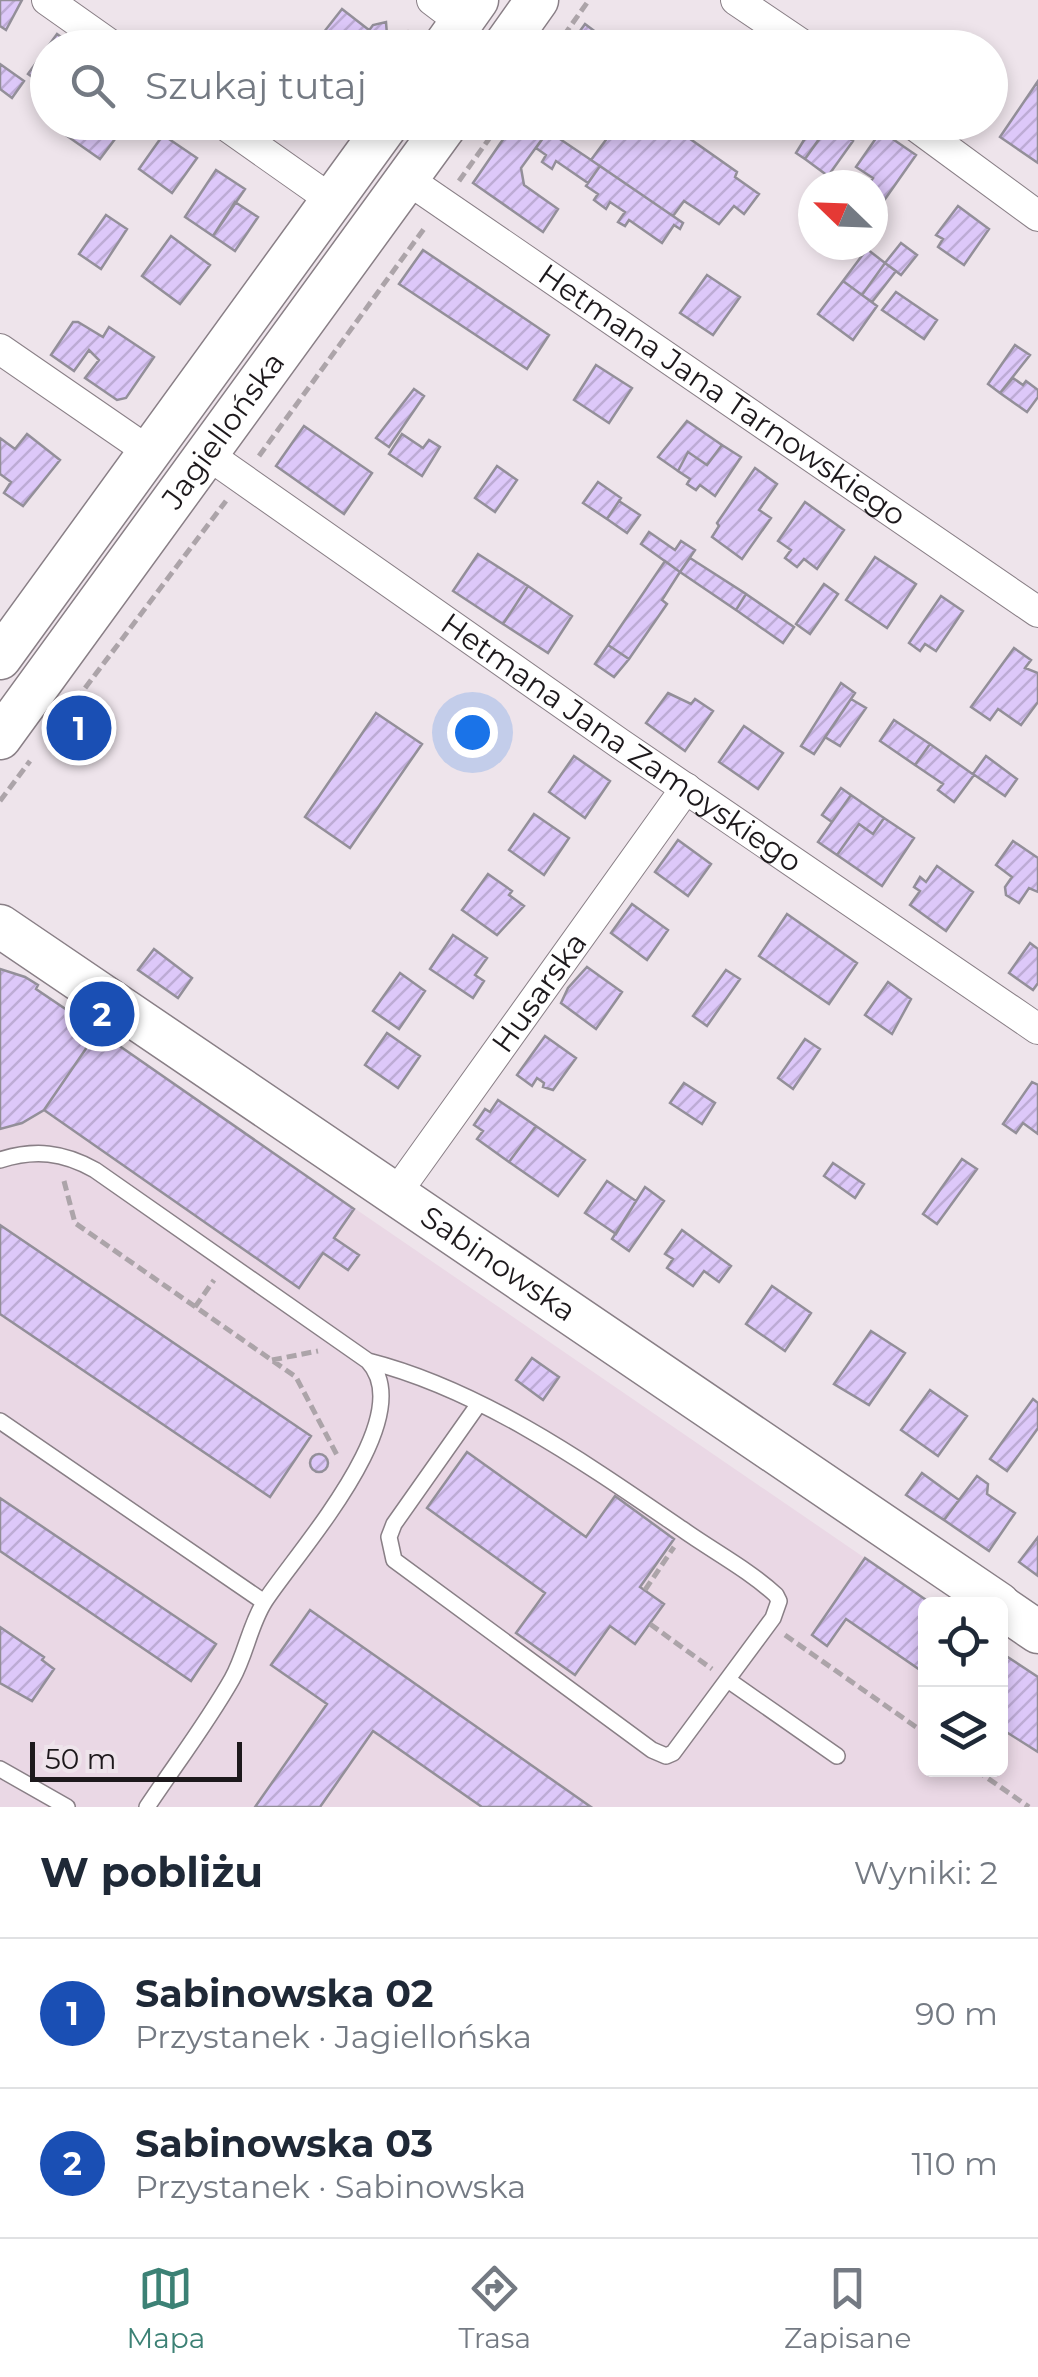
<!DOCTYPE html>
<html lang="pl">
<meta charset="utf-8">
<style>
body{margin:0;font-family:Montserrat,sans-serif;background:#f6f6f7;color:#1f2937}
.controls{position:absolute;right:30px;bottom:30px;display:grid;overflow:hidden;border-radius:15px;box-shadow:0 5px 15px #0003}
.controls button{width:90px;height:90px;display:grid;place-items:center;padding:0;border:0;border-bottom:2px solid #e0e1e3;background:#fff;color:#1f2937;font:50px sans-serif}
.compass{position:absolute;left:798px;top:170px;width:90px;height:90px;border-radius:50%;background:#fff;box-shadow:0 5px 15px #0003;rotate:293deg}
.scale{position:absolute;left:30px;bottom:25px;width:212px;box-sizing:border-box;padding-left:10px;border:5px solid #1d191c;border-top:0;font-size:28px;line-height:35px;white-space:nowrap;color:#1d191c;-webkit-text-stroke:8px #eee4eb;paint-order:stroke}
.you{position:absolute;left:472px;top:732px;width:35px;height:35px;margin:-25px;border:8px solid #fff;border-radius:50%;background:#1a73e8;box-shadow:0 0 0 15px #1a73e833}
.badge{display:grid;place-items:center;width:65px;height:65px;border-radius:50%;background:#3c8175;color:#fff;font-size:32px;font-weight:700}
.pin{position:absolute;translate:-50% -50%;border:5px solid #fff;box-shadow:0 2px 10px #0006}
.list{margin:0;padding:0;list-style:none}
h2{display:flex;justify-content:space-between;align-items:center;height:130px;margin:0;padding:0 40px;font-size:42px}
h2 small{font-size:32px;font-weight:400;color:#747a83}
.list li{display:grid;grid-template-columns:65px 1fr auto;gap:30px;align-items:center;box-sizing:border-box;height:150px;padding:0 40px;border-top:2px solid #e0e1e3}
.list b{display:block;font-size:38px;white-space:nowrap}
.list p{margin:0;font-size:32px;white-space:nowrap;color:#747a83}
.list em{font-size:32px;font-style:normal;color:#747a83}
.icon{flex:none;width:55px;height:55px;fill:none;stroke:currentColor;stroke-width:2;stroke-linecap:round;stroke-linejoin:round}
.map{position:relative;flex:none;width:1038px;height:1807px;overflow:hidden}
.search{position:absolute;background:#fff;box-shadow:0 5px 15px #0003;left:30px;right:30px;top:30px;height:110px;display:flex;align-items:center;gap:25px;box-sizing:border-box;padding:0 35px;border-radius:55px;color:#747a83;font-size:38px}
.sheet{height:430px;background:#fff}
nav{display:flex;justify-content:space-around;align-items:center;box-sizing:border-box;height:140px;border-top:2px solid #e0e1e3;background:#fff;font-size:28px;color:#747a83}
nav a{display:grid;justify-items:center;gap:5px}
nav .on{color:#3c8175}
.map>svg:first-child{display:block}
.built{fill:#ead8e5}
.building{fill:url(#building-hatch);stroke:#938f99;stroke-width:2.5}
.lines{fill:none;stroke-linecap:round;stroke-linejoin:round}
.lane-casing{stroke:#897f86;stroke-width:18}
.street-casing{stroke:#897f86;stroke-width:32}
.secondary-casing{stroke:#897f86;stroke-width:45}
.path{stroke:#aca4a9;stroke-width:5;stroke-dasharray:10 5;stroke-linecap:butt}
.lane{stroke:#fff;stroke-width:15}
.street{stroke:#fff;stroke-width:30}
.secondary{stroke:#fff;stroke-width:42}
.labels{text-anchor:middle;stroke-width:8;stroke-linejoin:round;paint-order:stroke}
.street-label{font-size:30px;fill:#1d191c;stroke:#eee4eb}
</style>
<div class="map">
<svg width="1038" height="1807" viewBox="0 0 1038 1807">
<defs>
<pattern id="building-hatch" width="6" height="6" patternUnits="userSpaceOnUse" patternTransform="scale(2.5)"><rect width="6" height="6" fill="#ddc8f9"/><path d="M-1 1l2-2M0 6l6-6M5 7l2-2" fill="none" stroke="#bdabd5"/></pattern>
</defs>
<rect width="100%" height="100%" fill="#eee4eb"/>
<path class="built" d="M 0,969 L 17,973 L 38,985 L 36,990 L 932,1604 L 926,1604 L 926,1770 L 1000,1770 L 1001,1652 L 1038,1677 L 1038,1807 L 0,1807 Z"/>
<path class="building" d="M 0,0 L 22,0 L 6,30 L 0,26 Z
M 342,9 L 369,30 L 356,48 L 334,48 L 320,37 Z
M 386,22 L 387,35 L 392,39 L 386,48 L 356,48 L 373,25 Z
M 585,24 L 617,48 L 570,45 Z
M 57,34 L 76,48 L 48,48 L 48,88 L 28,74 Z
M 0,64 L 24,81 L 12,98 L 0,89 Z
M 1038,81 L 1038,163 L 1000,137 Z
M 61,122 L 91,122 L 115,139 L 100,159 L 57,129 Z
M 515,122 L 535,122 L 548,131 L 521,168 L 524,185 L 558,209 L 543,232 L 473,183 Z
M 613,122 L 653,122 L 665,131 L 683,134 L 737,172 L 735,177 L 759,194 L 744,214 L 734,206 L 719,224 L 684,201 L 673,216 L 591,160 L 617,125 Z
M 810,122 L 831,122 L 805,159 L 796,153 L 804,140 L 796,133 L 803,123 L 807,126 Z
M 830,124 L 853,141 L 828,176 L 805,159 Z
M 548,131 L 600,166 L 588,183 L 556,161 L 552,169 L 542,162 L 546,155 L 536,148 Z
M 881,131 L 916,155 L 883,202 L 873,195 L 873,185 L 868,185 L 873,178 L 856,167 Z
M 163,135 L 197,158 L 172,193 L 139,169 Z
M 600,166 L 683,223 L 680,229 L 674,225 L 662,243 L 629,220 L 625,226 L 618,222 L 625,212 L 610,202 L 606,209 L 594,200 L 598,194 L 586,186 Z
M 216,170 L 245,189 L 213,236 L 185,217 Z
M 235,202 L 258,217 L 235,251 L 213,236 Z
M 958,206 L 989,229 L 964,265 L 938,247 L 943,239 L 936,235 Z
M 106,215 L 127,229 L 101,269 L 79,254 Z
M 171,236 L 210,265 L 180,304 L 142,276 Z
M 901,243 L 917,255 L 901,275 L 885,263 Z
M 867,249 L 885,263 L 862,295 L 843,281 Z
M 423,250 L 549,335 L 527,369 L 399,284 Z
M 885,263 L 896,271 L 872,302 L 862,295 Z
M 707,275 L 740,297 L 713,335 L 680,313 Z
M 843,281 L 877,306 L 853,340 L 818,314 Z
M 896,292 L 937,320 L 924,339 L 882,310 Z
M 73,322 L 78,322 L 103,337 L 109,327 L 154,357 L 126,398 L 117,400 L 85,378 L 99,360 L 89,350 L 74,371 L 51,355 Z
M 1015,345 L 1030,355 L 1000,393 L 988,384 Z
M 596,365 L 632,388 L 609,423 L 574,400 Z
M 1013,378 L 1023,385 L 1026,381 L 1038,390 L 1038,397 L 1027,412 L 1000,393 Z
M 414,389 L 424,396 L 389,447 L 376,438 Z
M 687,421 L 722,445 L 707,465 L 688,452 L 678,471 L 658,457 Z
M 304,426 L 372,473 L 344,514 L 276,466 Z
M 27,434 L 60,460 L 23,506 L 4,493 L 11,482 L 0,474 L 0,438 L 15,449 Z
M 402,434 L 423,448 L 429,440 L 440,447 L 422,476 L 389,454 Z
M 722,445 L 741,457 L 715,496 L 700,485 L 696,490 L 687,484 L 690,479 L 678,471 L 688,452 L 707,465 Z
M 497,466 L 517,480 L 495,512 L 475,498 Z
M 755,468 L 777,484 L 759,510 L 771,518 L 742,559 L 712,537 L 719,526 L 717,523 Z
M 598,482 L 621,498 L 607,519 L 583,503 Z
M 619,501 L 640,515 L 627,533 L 607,519 Z
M 805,502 L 844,530 L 817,569 L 804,559 L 797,567 L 785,558 L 791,550 L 778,541 Z
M 649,532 L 675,550 L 681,541 L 695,550 L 680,572 L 641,544 Z
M 478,554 L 528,586 L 503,624 L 453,591 Z
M 875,557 L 916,584 L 887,628 L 846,600 Z
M 690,558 L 746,594 L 736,610 L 680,572 Z
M 665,561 L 680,572 L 662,600 L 667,604 L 629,659 L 608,645 Z
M 824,584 L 838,594 L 810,634 L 796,624 Z
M 528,586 L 572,616 L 548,653 L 503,624 Z
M 746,594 L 794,627 L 783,643 L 736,610 Z
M 941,596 L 963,611 L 936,651 L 925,644 L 920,651 L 909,643 Z
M 608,645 L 629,659 L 614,677 L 595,664 Z
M 1014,648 L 1031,660 L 1025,668 L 1038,673 L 1038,702 L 1021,725 L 998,709 L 990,720 L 971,707 Z
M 841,683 L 855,693 L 814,754 L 801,746 Z
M 668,693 L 691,704 L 695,699 L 713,711 L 685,751 L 646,723 Z
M 851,699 L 866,708 L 840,746 L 825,737 Z
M 376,713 L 422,744 L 350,848 L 305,817 Z
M 894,720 L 930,744 L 915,765 L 880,741 Z
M 744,726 L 783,753 L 758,789 L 719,762 Z
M 930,744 L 974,775 L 954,802 L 938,790 L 943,784 L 915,765 Z
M 574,756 L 610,781 L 585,818 L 549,792 Z
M 986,756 L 1017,779 L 1005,796 L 973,774 Z
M 841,788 L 851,795 L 832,822 L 822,815 Z
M 851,795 L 884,818 L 873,834 L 859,824 L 837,855 L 818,842 Z
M 534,814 L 569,838 L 544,875 L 509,850 Z
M 884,818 L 914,838 L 882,886 L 837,855 L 859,824 L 873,834 Z
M 678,840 L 711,864 L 688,896 L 655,872 Z
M 1013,841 L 1038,858 L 1038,892 L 1029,888 L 1019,903 L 1006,895 L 1005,887 L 1012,877 L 996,865 Z
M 937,866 L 973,892 L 946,931 L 910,905 L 920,891 L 914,887 L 920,877 L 926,882 Z
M 488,874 L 512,891 L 509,895 L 524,906 L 497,935 L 462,910 Z
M 632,904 L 668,930 L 647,960 L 611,933 Z
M 787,914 L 857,963 L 829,1004 L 759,956 Z
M 453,935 L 487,958 L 475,975 L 484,981 L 473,998 L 430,969 Z
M 1030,943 L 1038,949 L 1038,983 L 1033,990 L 1009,973 Z
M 154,949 L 192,978 L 178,998 L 138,970 Z
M 587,967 L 622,992 L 596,1029 L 561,1003 L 568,988 Z
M 0,969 L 25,977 L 38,985 L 36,989 L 98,1031 L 44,1110 L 22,1123 L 0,1129 Z
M 726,970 L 740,979 L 707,1026 L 693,1016 Z
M 400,973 L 425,991 L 399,1029 L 373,1011 Z
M 888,982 L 911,999 L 892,1034 L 865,1015 Z
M 98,1031 L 354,1209 L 334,1238 L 359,1255 L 348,1270 L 323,1253 L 299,1288 L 44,1110 Z
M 387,1033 L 420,1056 L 398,1088 L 365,1065 Z
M 545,1036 L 576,1058 L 553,1090 L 543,1087 L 544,1083 L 537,1078 L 532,1086 L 517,1075 Z
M 805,1039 L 820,1049 L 793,1089 L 778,1078 Z
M 1032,1082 L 1038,1085 L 1038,1134 L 1023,1123 L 1016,1133 L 1003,1124 Z
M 684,1083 L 715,1103 L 702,1124 L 670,1103 Z
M 498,1100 L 536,1126 L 509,1162 L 477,1139 L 483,1131 L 474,1125 L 485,1109 L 490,1112 Z
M 536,1126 L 585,1160 L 558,1196 L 509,1162 Z
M 962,1159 L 977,1169 L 937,1224 L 923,1214 Z
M 833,1163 L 864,1184 L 855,1198 L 824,1176 Z
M 607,1181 L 636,1201 L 616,1234 L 585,1213 Z
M 645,1187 L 664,1201 L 629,1251 L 612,1239 Z
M 0,1225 L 311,1436 L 270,1497 L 0,1314 Z
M 682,1230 L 731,1266 L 719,1282 L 704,1271 L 693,1286 L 667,1268 L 673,1259 L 665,1254 Z
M 772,1286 L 811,1313 L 785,1351 L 746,1324 Z
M 871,1331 L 905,1353 L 869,1405 L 834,1384 Z
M 532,1358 L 559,1377 L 543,1400 L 516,1380 Z
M 930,1390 L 967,1416 L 938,1456 L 901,1430 Z
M 1033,1399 L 1038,1403 L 1038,1428 L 1007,1471 L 990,1459 Z
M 467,1452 L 586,1537 L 615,1496 L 674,1539 L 640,1587 L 664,1604 L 635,1644 L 610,1626 L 575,1675 L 516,1633 L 545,1593 L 427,1508 Z
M310 1463a9 9 0 1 1 18 0a9 9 0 1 1-18 0Z
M 922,1473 L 959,1500 L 944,1520 L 906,1495 Z
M 977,1476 L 988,1484 L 987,1494 L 1015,1513 L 989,1551 L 944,1520 Z
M 0,1498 L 216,1644 L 191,1681 L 0,1551 Z
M 1038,1537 L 1038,1576 L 1019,1562 Z
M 865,1558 L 932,1604 L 926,1604 L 926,1674 L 846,1619 L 827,1646 L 812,1635 Z
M 310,1610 L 591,1807 L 482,1807 L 373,1731 L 320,1807 L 255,1807 L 327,1704 L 271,1665 Z
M 0,1627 L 44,1657 L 42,1660 L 54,1669 L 32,1701 L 0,1683 Z
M 1000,1652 L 1038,1677 L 1038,1752 L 1000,1728 Z"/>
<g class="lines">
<defs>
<path id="lane" d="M 0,1160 C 35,1149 63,1152 95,1170 L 368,1361 C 421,1417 297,1552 265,1601 C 250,1624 246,1654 232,1679 C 207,1723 175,1765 147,1807
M 368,1361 C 482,1390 587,1464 682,1529 C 713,1551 749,1570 776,1595 L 779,1601 L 773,1618 L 673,1753 L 666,1756 L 652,1750 L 394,1560 L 389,1537 L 394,1524 L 478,1405
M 0,1421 L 264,1602
M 728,1680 L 837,1756
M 0,1769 L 67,1807"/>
<g id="street">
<path d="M 47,0 L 115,48"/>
<path d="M 432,0 L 461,22"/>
<path d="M 736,0 L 807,48"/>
<path d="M 221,122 L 333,201"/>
<path d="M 910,122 L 1038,216"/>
<path id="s1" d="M 407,179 L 1038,612"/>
<path d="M 0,349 L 148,451"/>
<path id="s2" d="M 207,454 L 619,743 L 1038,1029"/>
<path id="s3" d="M 394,1196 L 686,788"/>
</g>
<g id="secondary">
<path d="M 443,48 L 477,0"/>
<path d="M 503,48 L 537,0"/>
<path d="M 0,658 L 389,122"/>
<path id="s4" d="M 0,738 L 448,122"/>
<path id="s5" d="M 0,926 L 999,1604"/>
<path d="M 1000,1606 L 1038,1632"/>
</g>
</defs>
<use href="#lane" class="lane-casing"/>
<use href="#street" class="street-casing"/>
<use href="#secondary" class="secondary-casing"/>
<path class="path" d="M 398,48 L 410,31
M 555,48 L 589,0
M 459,181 L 501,122
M 259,456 L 426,226
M 49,736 L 226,501
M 0,801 L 30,761
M 64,1181 L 75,1223 L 296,1377 L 338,1457
M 195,1307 L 214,1280
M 272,1360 L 318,1351
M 645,1590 L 674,1547
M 650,1624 L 712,1669
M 785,1635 L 926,1734
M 976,1770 L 1029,1807"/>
<use href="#lane" class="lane"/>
<use href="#street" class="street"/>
<use href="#secondary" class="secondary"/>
</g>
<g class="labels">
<g class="street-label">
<text dy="10" stroke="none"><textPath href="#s1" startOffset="382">Hetmana Jana Tarnowskiego</textPath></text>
<text dy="10" stroke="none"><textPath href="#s4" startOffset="380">Jagiellońska</textPath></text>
<text dy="10" stroke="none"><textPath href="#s2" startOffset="505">Hetmana Jana Zamoyskiego</textPath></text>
<text dy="10" stroke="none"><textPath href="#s3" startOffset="250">Husarska</textPath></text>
<text dy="10" stroke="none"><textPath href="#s5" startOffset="602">Sabinowska</textPath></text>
</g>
</g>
</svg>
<div class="controls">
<button><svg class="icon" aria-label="locate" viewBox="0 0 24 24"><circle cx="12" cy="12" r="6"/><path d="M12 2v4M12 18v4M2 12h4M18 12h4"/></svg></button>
<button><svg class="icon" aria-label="layers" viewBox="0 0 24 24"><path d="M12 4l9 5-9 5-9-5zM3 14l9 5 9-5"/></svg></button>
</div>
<svg class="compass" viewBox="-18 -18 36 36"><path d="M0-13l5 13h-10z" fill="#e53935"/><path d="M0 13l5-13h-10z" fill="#747a83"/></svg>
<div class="scale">50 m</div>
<div class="you"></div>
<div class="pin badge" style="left:79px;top:728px;background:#1a4fb4">1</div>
<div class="pin badge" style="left:102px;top:1014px;background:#1a4fb4">2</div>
<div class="search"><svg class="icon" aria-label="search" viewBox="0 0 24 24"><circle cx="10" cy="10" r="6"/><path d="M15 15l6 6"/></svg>Szukaj tutaj</div>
</div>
<section class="sheet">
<h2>W pobliżu<small>Wyniki: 2</small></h2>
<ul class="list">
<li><span class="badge" style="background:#1a4fb4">1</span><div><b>Sabinowska 02</b><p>Przystanek · Jagiellońska</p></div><em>90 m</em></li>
<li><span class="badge" style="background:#1a4fb4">2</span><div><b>Sabinowska 03</b><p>Przystanek · Sabinowska</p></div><em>110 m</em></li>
</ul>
</section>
<nav>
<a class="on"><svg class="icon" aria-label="map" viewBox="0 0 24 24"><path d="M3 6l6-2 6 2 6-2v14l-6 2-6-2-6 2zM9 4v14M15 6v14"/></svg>Mapa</a>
<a><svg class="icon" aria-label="directions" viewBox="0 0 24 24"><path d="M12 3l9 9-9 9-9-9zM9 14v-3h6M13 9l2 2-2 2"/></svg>Trasa</a>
<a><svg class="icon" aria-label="saved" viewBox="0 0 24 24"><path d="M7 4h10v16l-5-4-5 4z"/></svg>Zapisane</a>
</nav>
